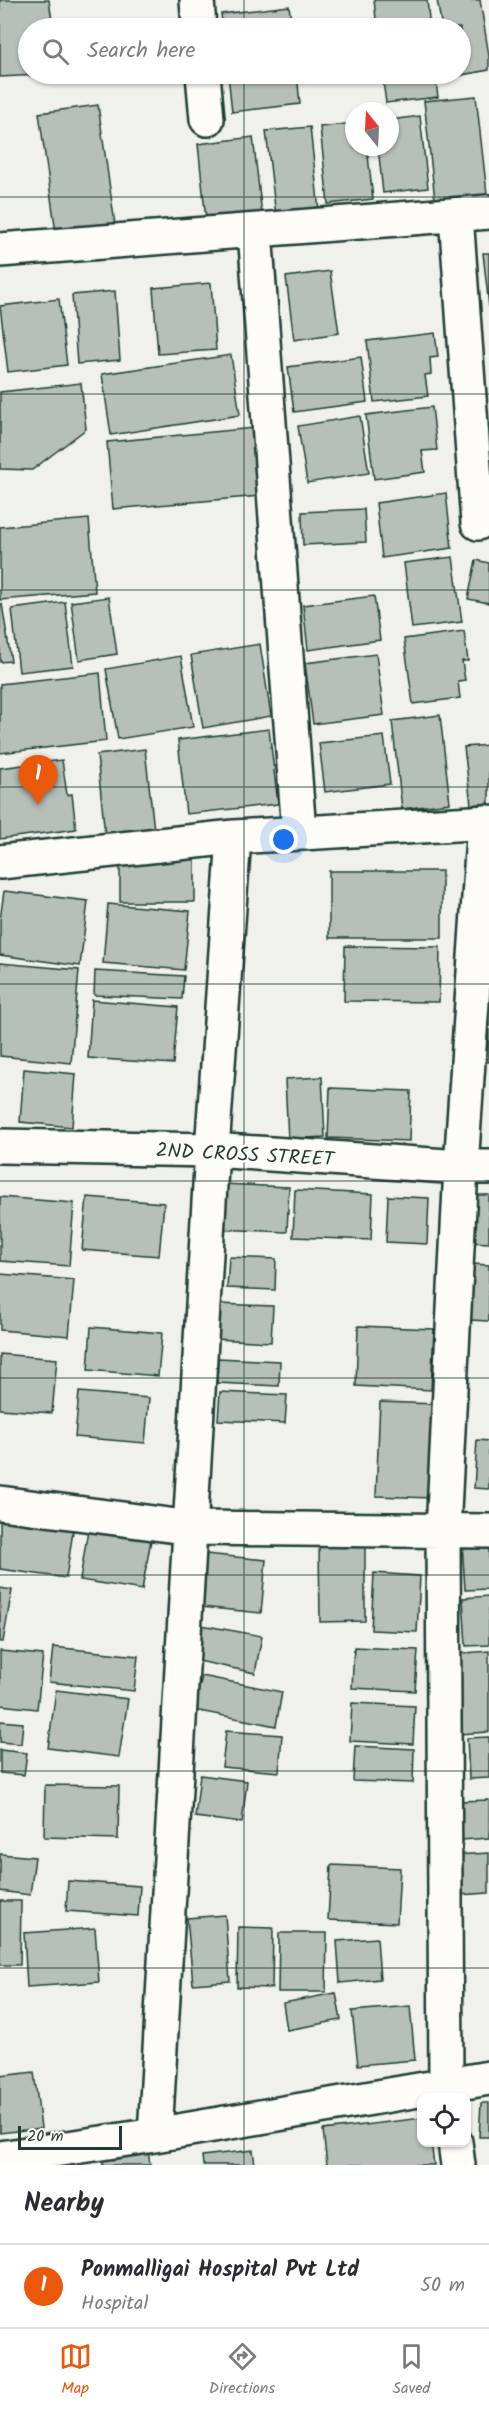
<!DOCTYPE html>
<style>
body{margin:0;font-family:Kalam,sans-serif;background:#f2f2f3;color:#2b2b33}
.controls{position:absolute;right:18px;bottom:18px;display:grid;overflow:hidden;border-radius:12px;box-shadow:0 2px 4px #0004}
.controls button{width:54px;height:54px;display:grid;place-items:center;padding:0;border:0;border-bottom:2px solid #e1e1e2;background:#fff;color:#2b2b33;font:30px sans-serif}
.compass{position:absolute;left:345px;top:102px;width:54px;height:54px;border-radius:50%;background:#fff;box-shadow:0 2px 4px #0004;rotate:342deg}
.scale{position:absolute;left:18px;bottom:15px;width:104px;box-sizing:border-box;padding-left:6px;border:3px solid #1f3d34;border-top:0;font-size:16px;line-height:21px;white-space:nowrap;color:#1f3d34;-webkit-text-stroke:4px #fdfcf7;paint-order:stroke}
.you{position:absolute;left:284px;top:840px;width:21px;height:21px;margin:-15px;border:4px solid #fff;border-radius:50%;background:#1a73e8;box-shadow:0 0 0 9px #1a73e833}
.badge{display:grid;place-items:center;width:39px;height:39px;border-radius:50%;background:#ea580c;color:#fff;font-size:20px;font-weight:700}
.pin{position:absolute;translate:-50% -50px;filter:drop-shadow(0 2px 3px #0008)}
.pin::after{content:'';position:absolute;top:32px;width:21px;height:18px;background:inherit;clip-path:polygon(0 0,100% 0,50% 100%)}
.list{margin:0;padding:0;list-style:none}
h2{display:flex;justify-content:space-between;align-items:center;height:78px;margin:0;padding:0 24px;font-size:26px}
h2 small{font-size:20px;font-weight:400;color:#7c7c81}
.list li{display:grid;grid-template-columns:39px 1fr auto;gap:18px;align-items:center;box-sizing:border-box;height:84px;padding:0 24px;border-top:2px solid #e1e1e2}
.list b{display:block;font-size:22px;white-space:nowrap}
.list p{margin:0;font-size:20px;white-space:nowrap;color:#7c7c81}
.list em{font-size:20px;font-style:normal;color:#7c7c81}
.icon{flex:none;width:33px;height:33px;fill:none;stroke:currentColor;stroke-width:2;stroke-linecap:round;stroke-linejoin:round}
.map{position:relative;flex:none;width:489px;height:2165px;overflow:hidden}
.search{position:absolute;background:#fff;box-shadow:0 2px 4px #0004;left:18px;right:18px;top:18px;height:66px;display:flex;align-items:center;gap:15px;box-sizing:border-box;padding:0 21px;border-radius:33px;color:#7c7c81;font-size:22px}
.sheet{height:162px;background:#fff}
nav{display:flex;justify-content:space-around;align-items:center;box-sizing:border-box;height:84px;border-top:2px solid #e1e1e2;background:#fff;font-size:16px;color:#7c7c81}
nav a{display:grid;justify-items:center;gap:3px}
nav .on{color:#ea580c}
.map>svg:first-child{display:block}
.building{fill:#b6bfb8;stroke:#1f3d34;stroke-width:1.5}
.lines{fill:none;stroke-linecap:round;stroke-linejoin:round}
.minor-casing{stroke:#1f3d34;stroke-width:38}
.minor{stroke:#fdfcf7;stroke-width:33}
.grid{fill:none;stroke:#1f3d34;stroke-width:1.5;stroke-opacity:0.55}
.labels{text-anchor:middle;stroke-width:4.5;stroke-linejoin:round;paint-order:stroke}
.street-label{font-size:20px;fill:#1f3d34;stroke:#fdfcf7}
</style>
<div class="map">
<svg width="489" height="2165" viewBox="0 0 489 2165">
<rect width="100%" height="100%" fill="#f0f1eb"/>
<filter id="ink" filterUnits="userSpaceOnUse"><feTurbulence type="fractalNoise" baseFrequency=".0167" numOctaves="2"/><feDisplacementMap in="SourceGraphic" scale="12" xChannelSelector="R" yChannelSelector="G"/><feConvolveMatrix kernelMatrix="1 2 1 2 8 2 1 2 1" color-interpolation-filters="sRGB"/></filter>
<g filter="url(#ink)">
<path class="building" d="M 0,0 L 49,0 L 53,28 L 28,28 L 28,74 L 59,74 L 0,77 Z
M 374,0 L 427,0 L 430,28 L 377,28 Z
M 437,0 L 480,0 L 489,56 L 489,70 L 450,77 L 450,74 L 460,74 L 460,28 L 442,28 Z
M 289,6 L 292,28 L 223,28 L 221,14 Z
M 228,74 L 297,74 L 300,104 L 232,112 Z
M 382,74 L 435,74 L 438,97 L 386,103 Z
M 476,96 L 488,203 L 436,209 L 424,101 Z
M 98,105 L 115,224 L 56,233 L 39,113 Z
M 420,116 L 428,188 L 383,193 L 378,147 L 390,147 L 390,120 Z
M 354,123 L 354,147 L 367,147 L 373,199 L 328,204 L 320,127 Z
M 310,127 L 320,220 L 277,225 L 266,131 Z
M 253,137 L 262,215 L 206,221 L 198,144 Z
M 483,253 L 489,253 L 489,307 Z
M 330,271 L 339,333 L 294,340 L 286,277 Z
M 211,283 L 216,350 L 158,354 L 153,288 Z
M 115,291 L 120,360 L 77,364 L 72,295 Z
M 59,299 L 67,365 L 8,372 L 0,306 Z
M 435,333 L 438,357 L 430,358 L 431,374 L 425,375 L 428,396 L 374,402 L 367,341 Z
M 231,355 L 240,415 L 111,435 L 102,374 Z
M 361,357 L 367,402 L 294,412 L 288,367 Z
M 81,383 L 86,429 L 32,470 L 0,469 L 0,392 Z
M 432,407 L 437,450 L 422,451 L 425,472 L 374,479 L 366,415 Z
M 360,416 L 369,473 L 307,483 L 298,426 Z
M 254,428 L 260,496 L 113,509 L 107,442 Z
M 446,493 L 452,548 L 382,558 L 376,503 Z
M 364,509 L 366,542 L 303,545 L 302,512 Z
M 89,519 L 95,592 L 0,600 L 0,527 Z
M 453,557 L 462,622 L 412,628 L 404,563 Z
M 476,560 L 489,563 L 489,603 L 468,599 Z
M 374,596 L 380,640 L 308,650 L 303,605 Z
M 109,597 L 117,654 L 79,660 L 71,602 Z
M 65,602 L 73,666 L 19,672 L 12,609 Z
M 0,604 L 2,604 L 11,661 L 0,662 Z
M 464,631 L 468,661 L 462,661 L 465,680 L 458,681 L 460,698 L 413,704 L 404,639 Z
M 260,644 L 271,716 L 203,728 L 191,655 Z
M 376,654 L 384,715 L 313,724 L 305,663 Z
M 181,656 L 193,727 L 118,739 L 106,669 Z
M 100,673 L 106,741 L 0,753 L 0,684 Z
M 440,715 L 450,803 L 402,809 L 392,721 Z
M 269,729 L 278,804 L 186,814 L 178,740 Z
M 384,736 L 390,784 L 325,792 L 319,743 Z
M 489,745 L 489,803 L 471,805 L 464,747 Z
M 145,749 L 154,830 L 105,836 L 97,755 Z
M 62,760 L 67,795 L 72,794 L 76,829 L 0,839 L 0,768 Z
M 120,858 L 195,858 L 195,902 L 120,902 Z
M 329,871 L 442,871 L 442,938 L 329,938 Z
M 4,891 L 88,901 L 80,966 L 0,955 L 0,920 Z
M 108,904 L 190,911 L 184,970 L 103,963 Z
M 345,946 L 440,947 L 439,1002 L 344,1001 Z
M 0,963 L 79,970 L 71,1063 L 0,1056 Z
M 95,971 L 184,976 L 182,999 L 94,995 Z
M 92,1000 L 178,1007 L 173,1064 L 88,1058 Z
M 483,1021 L 489,1021 L 489,1062 L 479,1061 Z
M 24,1069 L 76,1074 L 72,1127 L 20,1122 Z
M 322,1077 L 325,1137 L 288,1139 L 285,1079 Z
M 330,1088 L 411,1091 L 409,1141 L 328,1138 Z
M 221,1184 L 289,1187 L 287,1232 L 219,1229 Z
M 295,1190 L 373,1194 L 371,1240 L 293,1237 Z
M 472,1195 L 489,1195 L 489,1243 L 470,1242 Z
M 388,1196 L 429,1198 L 427,1244 L 386,1242 Z
M 0,1197 L 74,1203 L 69,1266 L 0,1261 Z
M 87,1197 L 164,1203 L 159,1256 L 82,1250 Z
M 229,1257 L 276,1259 L 275,1290 L 227,1288 Z
M 472,1264 L 489,1265 L 489,1321 L 469,1320 Z
M 0,1274 L 74,1280 L 69,1336 L 0,1330 Z
M 217,1304 L 273,1306 L 271,1342 L 215,1339 Z
M 358,1326 L 434,1329 L 431,1390 L 356,1386 Z
M 91,1327 L 162,1333 L 158,1376 L 88,1370 Z
M 0,1354 L 57,1359 L 52,1413 L 0,1409 Z
M 218,1358 L 280,1361 L 279,1386 L 217,1383 Z
M 79,1392 L 149,1398 L 145,1443 L 75,1437 Z
M 220,1392 L 287,1395 L 285,1423 L 218,1420 Z
M 380,1402 L 436,1404 L 431,1498 L 376,1496 Z
M 477,1440 L 489,1441 L 489,1489 L 474,1488 Z
M 0,1508 L 75,1518 L 66,1578 L 0,1569 Z
M 89,1523 L 152,1534 L 142,1590 L 80,1580 Z
M 489,1541 L 489,1589 L 465,1590 L 462,1542 Z
M 319,1543 L 365,1543 L 365,1621 L 320,1622 Z
M 206,1554 L 266,1560 L 261,1613 L 201,1607 Z
M 374,1573 L 420,1576 L 417,1632 L 371,1630 Z
M 0,1588 L 12,1590 L 3,1642 L 0,1642 Z
M 489,1596 L 489,1645 L 466,1646 L 463,1598 Z
M 196,1624 L 262,1636 L 255,1673 L 189,1659 Z
M 53,1647 L 138,1656 L 134,1691 L 49,1682 Z
M 354,1647 L 418,1650 L 415,1691 L 352,1688 Z
M 0,1651 L 43,1655 L 37,1709 L 0,1705 Z
M 489,1651 L 489,1732 L 458,1734 L 453,1654 Z
M 202,1676 L 282,1692 L 276,1726 L 194,1710 Z
M 56,1690 L 128,1699 L 119,1757 L 48,1748 Z
M 352,1703 L 415,1706 L 413,1744 L 350,1741 Z
M 0,1721 L 23,1723 L 21,1744 L 0,1742 Z
M 226,1731 L 282,1735 L 279,1772 L 222,1767 Z
M 489,1737 L 489,1778 L 469,1779 L 467,1738 Z
M 355,1746 L 414,1749 L 413,1783 L 353,1781 Z
M 0,1750 L 27,1753 L 24,1775 L 0,1773 Z
M 200,1775 L 247,1781 L 242,1823 L 195,1817 Z
M 45,1785 L 119,1786 L 118,1839 L 44,1837 Z
M 489,1800 L 489,1838 L 461,1840 L 460,1801 Z
M 489,1853 L 489,1893 L 458,1895 L 455,1855 Z
M 0,1854 L 35,1857 L 30,1895 L 0,1891 Z
M 331,1865 L 400,1868 L 397,1923 L 328,1920 Z
M 68,1881 L 140,1886 L 138,1916 L 66,1911 Z
M 0,1901 L 21,1901 L 20,1965 L 0,1965 Z
M 225,1915 L 230,1981 L 193,1984 L 187,1918 Z
M 238,1927 L 273,1928 L 272,1988 L 237,1987 Z
M 95,1928 L 99,1982 L 27,1987 L 24,1933 Z
M 279,1933 L 327,1933 L 326,1992 L 278,1992 Z
M 377,1938 L 380,1979 L 340,1983 L 337,1941 Z
M 336,1993 L 341,2020 L 287,2030 L 283,2003 Z
M 410,2006 L 415,2060 L 358,2065 L 352,2011 Z
M 34,2072 L 41,2128 L 0,2133 L 0,2076 Z
M 481,2103 L 489,2103 L 489,2137 L 479,2137 Z
M 422,2118 L 422,2142 L 431,2142 L 434,2165 L 327,2165 L 323,2130 Z
M 148,2149 L 150,2165 L 103,2165 L 102,2155 Z
M 253,2150 L 255,2165 L 203,2165 L 202,2156 Z"/>
<g class="lines">
<defs>
<path id="minor" d="M 197,0 L 199,28
M 203,74 L 207,119
M 456,215 L 478,523
M 255,231 L 299,833
M 0,250 L 489,212
M 0,862 L 234,837 L 489,822
M 0,1146 L 212,1150 L 461,1167 L 489,1167
M 0,1503 L 192,1528 L 489,1531
M 448,2098 L 446,2084 L 443,1532 L 461,1167 L 484,822
M 155,2135 L 212,1150 L 234,837
M 455,2142 L 458,2165
M 0,2158 L 155,2135 L 489,2078"/>
</defs>
<use href="#minor" class="minor-casing"/>
<use href="#minor" class="minor"/>
</g>
</g>
<path class="grid" d="M 244,0 L 244,28M 244,74 L 244,2165M 0,197 L 489,197M 0,394 L 489,394M 0,590 L 489,590M 0,787 L 489,787M 0,984 L 489,984M 0,1181 L 489,1181M 0,1378 L 489,1378M 0,1575 L 489,1575M 0,1771 L 489,1771M 0,1968 L 489,1968"/>
<g class="labels">
<g class="street-label">
<text transform="translate(245 1154) rotate(3)" y="7">2ND CROSS STREET</text>
</g>
</g>
</svg>
<div class="controls">
<button><svg class="icon" aria-label="locate" viewBox="0 0 24 24"><circle cx="12" cy="12" r="6"/><path d="M12 2v4M12 18v4M2 12h4M18 12h4"/></svg></button>
</div>
<svg class="compass" viewBox="-18 -18 36 36"><path d="M0-13l5 13h-10z" fill="#e53935"/><path d="M0 13l5-13h-10z" fill="#7c7c81"/></svg>
<div class="scale">20 m</div>
<div class="you"></div>
<div class="pin badge" style="left:38px;top:805px">1</div>
<div class="search"><svg class="icon" aria-label="search" viewBox="0 0 24 24"><circle cx="10" cy="10" r="6"/><path d="M15 15l6 6"/></svg>Search here</div>
</div>
<section class="sheet">
<h2>Nearby<small></small></h2>
<ul class="list">
<li><span class="badge">1</span><div><b>Ponmalligai Hospital Pvt Ltd</b><p>Hospital</p></div><em>50 m</em></li>
</ul>
</section>
<nav>
<a class="on"><svg class="icon" aria-label="map" viewBox="0 0 24 24"><path d="M3 6l6-2 6 2 6-2v14l-6 2-6-2-6 2zM9 4v14M15 6v14"/></svg>Map</a>
<a><svg class="icon" aria-label="directions" viewBox="0 0 24 24"><path d="M12 3l9 9-9 9-9-9zM9 14v-3h6M13 9l2 2-2 2"/></svg>Directions</a>
<a><svg class="icon" aria-label="saved" viewBox="0 0 24 24"><path d="M7 4h10v16l-5-4-5 4z"/></svg>Saved</a>
</nav>
